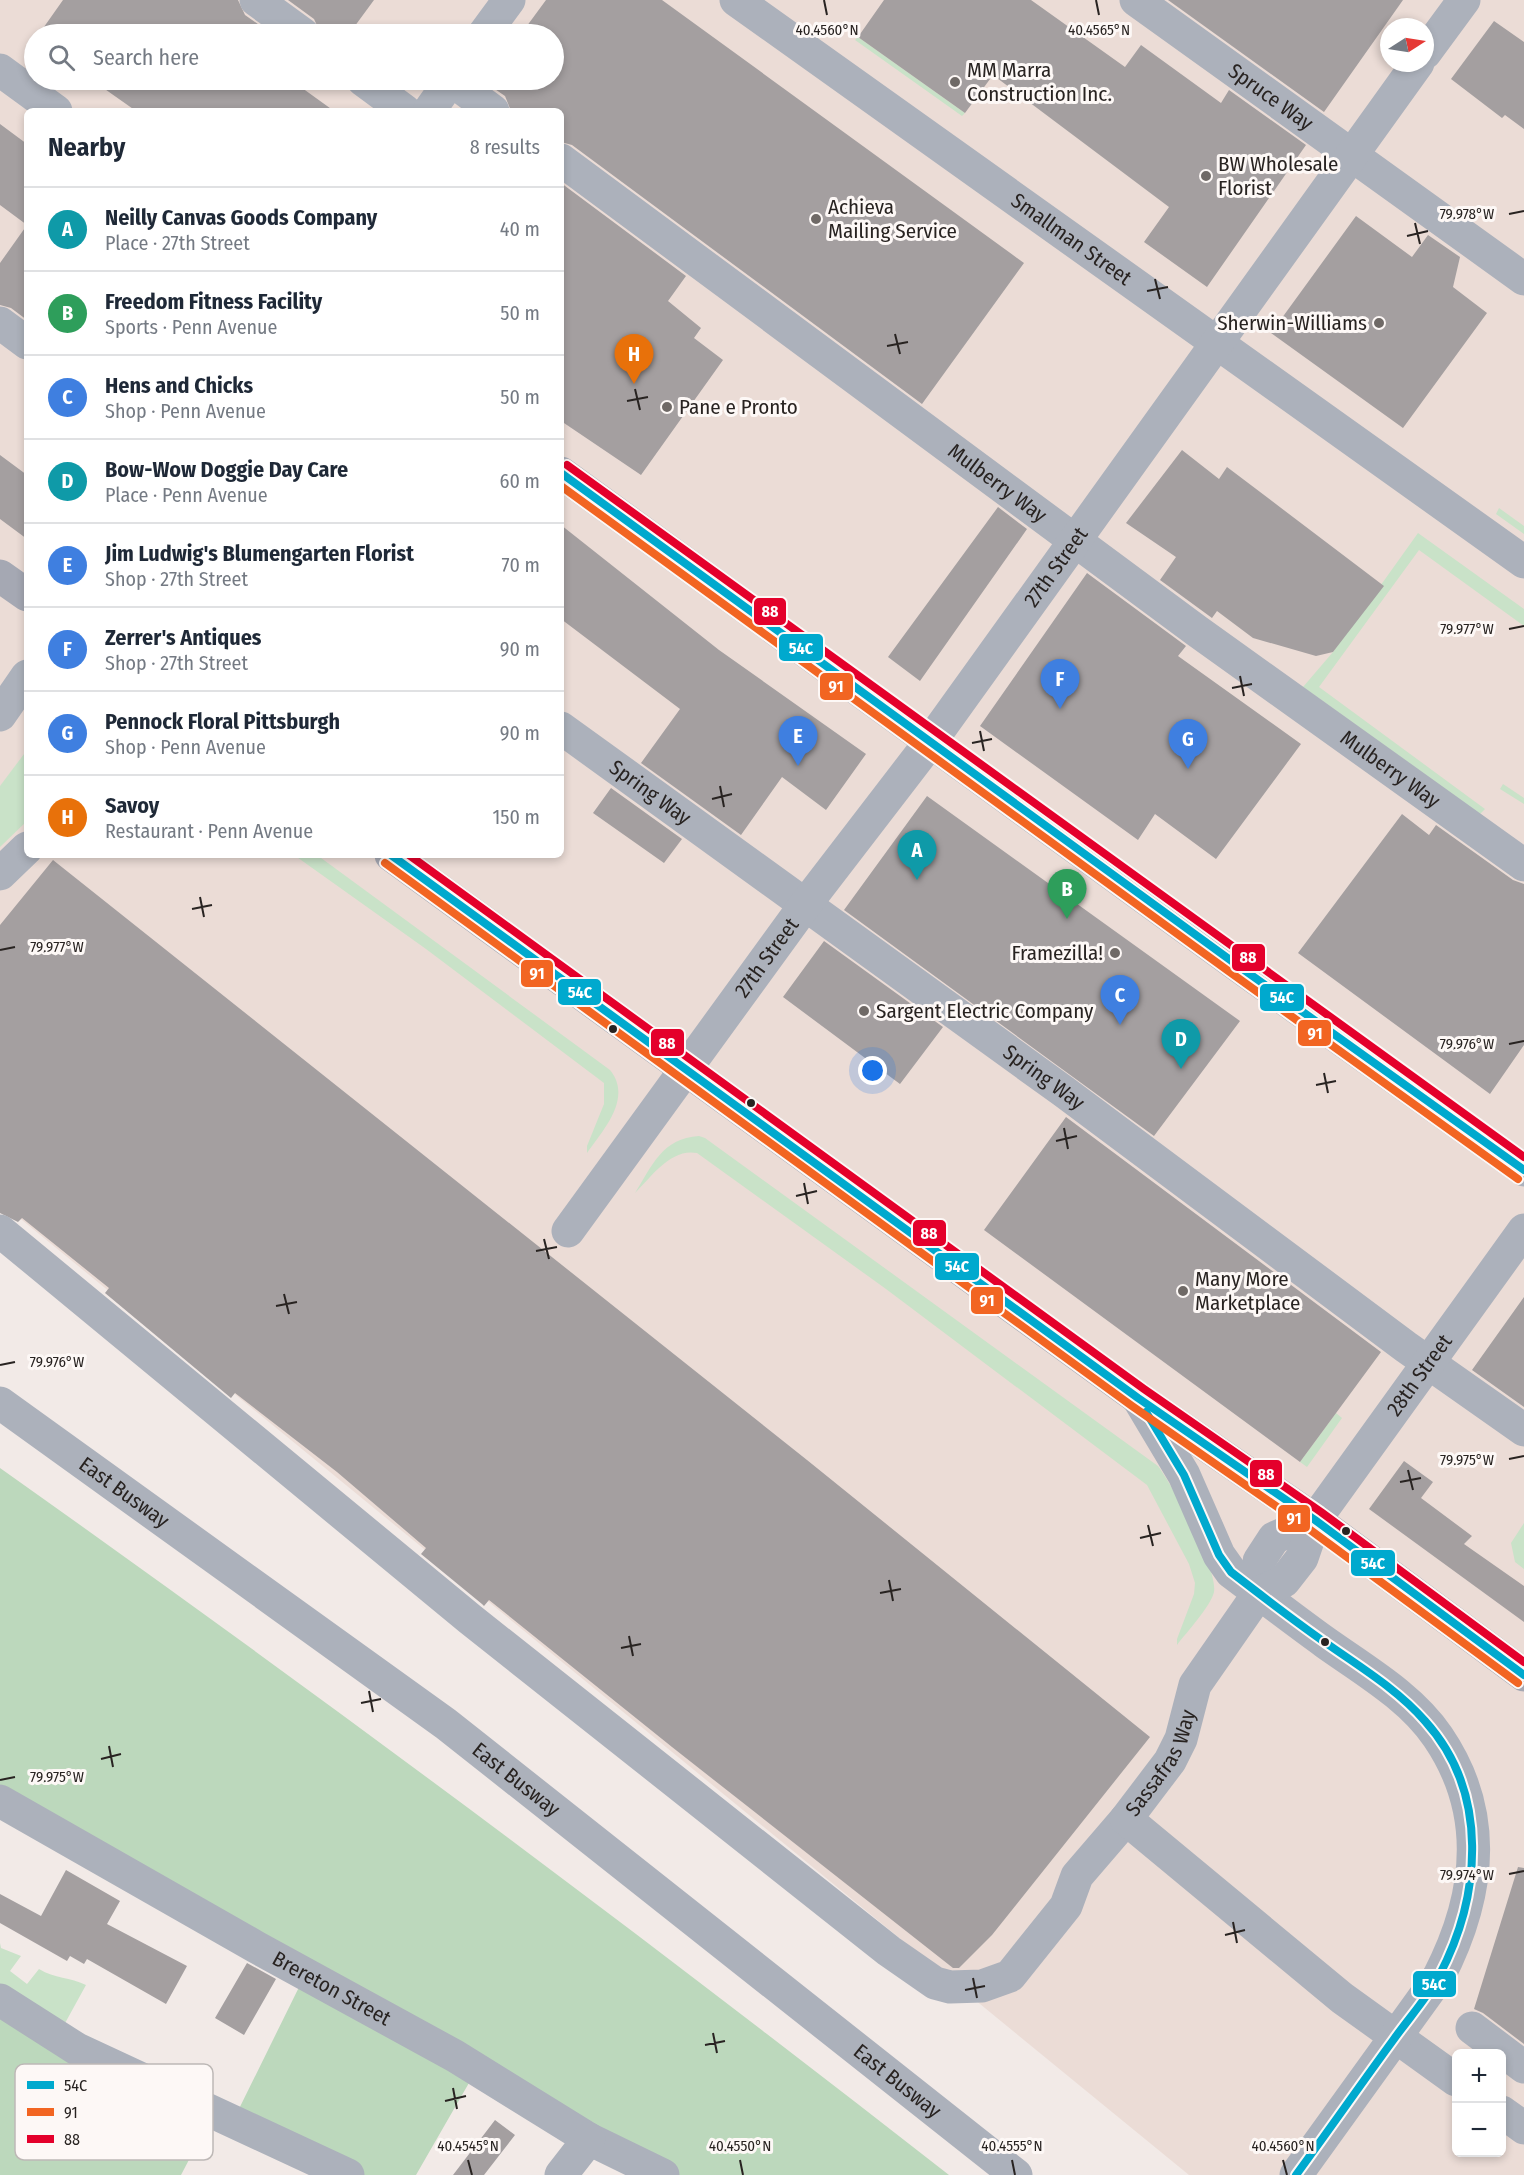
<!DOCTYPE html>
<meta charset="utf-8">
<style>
body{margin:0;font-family:"Fira Sans Condensed",sans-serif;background:#f6f6f7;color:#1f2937}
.controls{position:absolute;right:18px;bottom:18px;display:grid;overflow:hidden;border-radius:9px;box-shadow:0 3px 9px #0003}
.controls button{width:54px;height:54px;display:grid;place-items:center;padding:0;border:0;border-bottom:2px solid #e0e1e3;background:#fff;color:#1f2937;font:30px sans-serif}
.compass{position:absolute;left:1380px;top:18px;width:54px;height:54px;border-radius:50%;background:#fff;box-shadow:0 3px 9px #0003;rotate:78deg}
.you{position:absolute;left:873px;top:1071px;width:21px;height:21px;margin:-15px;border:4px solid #fff;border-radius:50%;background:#1a73e8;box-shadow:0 0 0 9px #1a73e833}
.badge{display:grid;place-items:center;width:39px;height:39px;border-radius:50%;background:#6f6966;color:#fff;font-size:20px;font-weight:700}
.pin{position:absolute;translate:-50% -50px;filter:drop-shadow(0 2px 3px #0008)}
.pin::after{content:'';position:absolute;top:32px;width:21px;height:18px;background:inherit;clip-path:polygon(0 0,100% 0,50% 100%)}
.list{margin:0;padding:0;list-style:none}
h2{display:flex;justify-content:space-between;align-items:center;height:78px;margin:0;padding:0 24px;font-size:26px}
h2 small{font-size:20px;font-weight:400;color:#747a83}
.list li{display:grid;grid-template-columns:39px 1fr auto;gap:18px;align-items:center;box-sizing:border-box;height:84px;padding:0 24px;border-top:2px solid #e0e1e3}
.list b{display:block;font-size:22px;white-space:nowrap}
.list p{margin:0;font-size:20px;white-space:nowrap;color:#747a83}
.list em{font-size:20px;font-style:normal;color:#747a83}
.icon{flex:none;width:33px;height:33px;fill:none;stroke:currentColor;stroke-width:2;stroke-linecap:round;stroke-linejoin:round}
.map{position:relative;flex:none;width:1524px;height:2175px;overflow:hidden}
.search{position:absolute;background:#fff;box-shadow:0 3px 9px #0003;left:24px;top:24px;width:540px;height:66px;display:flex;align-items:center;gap:15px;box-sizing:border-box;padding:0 21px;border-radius:33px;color:#747a83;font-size:22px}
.panel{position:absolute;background:#fff;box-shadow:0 3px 9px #0003;left:24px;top:108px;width:540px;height:750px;border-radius:9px}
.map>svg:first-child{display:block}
.built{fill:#ebdcd6;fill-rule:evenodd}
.green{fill:#c9e2c8}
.forest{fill:#bcd8bc}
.building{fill:#a49fa0}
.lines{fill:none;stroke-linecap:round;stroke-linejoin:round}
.minor{stroke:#acb1bb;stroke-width:33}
.major{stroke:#a5a8b3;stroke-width:33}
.minor-bridge{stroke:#acb1bb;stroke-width:33}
.bus-1-casing{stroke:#fdf8f6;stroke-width:12}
.bus-2-casing{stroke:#fdf8f6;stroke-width:12}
.bus-3-casing{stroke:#fdf8f6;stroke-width:12}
.bus-1{stroke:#00a9ce;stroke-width:8}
.bus-2{stroke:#f26522;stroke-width:8}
.bus-3{stroke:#e4002b;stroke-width:8}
.ticks{fill:none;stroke:#282321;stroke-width:2}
.poi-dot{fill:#6f6966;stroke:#fdf8f6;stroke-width:2}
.bus-dot{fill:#282321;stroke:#fdf8f6;stroke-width:2}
.labels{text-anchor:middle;stroke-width:6;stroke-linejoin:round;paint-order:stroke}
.poi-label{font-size:21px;fill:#282321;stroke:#fdf8f6;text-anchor:start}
.street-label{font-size:21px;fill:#282321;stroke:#fdf8f6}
.key{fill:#fdf8f6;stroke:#bdb8b6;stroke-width:1.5}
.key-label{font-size:16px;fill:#282321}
.ticks-label{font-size:15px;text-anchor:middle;fill:#282321;stroke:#fdf8f6;stroke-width:6;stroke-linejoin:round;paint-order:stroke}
.line-badge{stroke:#fdf8f6;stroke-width:2}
.badge-label{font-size:16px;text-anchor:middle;font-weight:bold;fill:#fff}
</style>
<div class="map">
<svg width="1524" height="2175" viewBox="0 0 1524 2175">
<rect width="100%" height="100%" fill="#f2eae7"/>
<path class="built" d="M 0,0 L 1524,0 L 1524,2175 L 1189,2175 L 0,1202 ZM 1389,27 L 1425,27 L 1425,63 L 1389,63 ZM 34,34 L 554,34 L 554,80 L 34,80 ZM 27,111 L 561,111 L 561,855 L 27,855 ZM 1456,2054 L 1502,2054 L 1502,2152 L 1456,2152 Z"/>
<path class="green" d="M 858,37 L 965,113 L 962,116 L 855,40 Z
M 1499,508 L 1524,526 L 1524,534 L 1496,514 Z
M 1418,533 L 1524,609 L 1524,626 L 1419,550 L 1319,687 L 1485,809 L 1480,814 L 1303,687 L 1333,652 Z
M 27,750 L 27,821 L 0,847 L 0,786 Z
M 1503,784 L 1524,798 L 1524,804 L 1500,789 Z
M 294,855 L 317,855 L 610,1070 C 633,1098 603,1130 587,1153 L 587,1146 L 604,1104 L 604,1083 L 426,949 Z
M 699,1136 L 705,1138 L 1158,1466 C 1173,1486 1218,1569 1214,1592 C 1211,1606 1186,1633 1177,1645 L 1177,1639 L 1194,1594 L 1195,1583 L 1189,1564 L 1147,1485 L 886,1289 L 697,1153 C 671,1148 652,1176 635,1193 C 652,1166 662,1138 699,1136 Z
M 1336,1413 L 1342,1418 L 1307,1467 L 1300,1462 Z
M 1524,1523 L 1524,1569 L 1515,1562 L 1511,1543 Z
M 0,1943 L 1,1948 L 21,1956 L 10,1971 L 27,1984 L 39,1969 C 55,1979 70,1977 86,1985 L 64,2025 L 0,1986 Z"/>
<path class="forest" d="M 0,1468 C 322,1696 638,1932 949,2175 L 663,2175 L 477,2069 L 416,2175 L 348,2175 L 233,2121 L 305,1975 L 0,1801 Z
M 0,2000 L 214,2112 L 181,2175 L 0,2175 Z"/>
<path class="building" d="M 63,0 L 238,0 L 245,15 L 272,34 L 39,34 Z
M 288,0 L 374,0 L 349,34 L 321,34 L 314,19 Z
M 546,0 L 662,0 L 1024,263 L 922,404 L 572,145 L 561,142 L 561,111 L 511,111 L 505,96 L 486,83 L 489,80 L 554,80 L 554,34 L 521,34 Z
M 884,0 L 1031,0 L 1125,67 L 1141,45 L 1221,103 L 1229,90 L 1306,145 L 1207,287 L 1144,242 L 1169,207 L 993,75 L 965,113 L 858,37 Z
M 1168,0 L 1403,0 L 1324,112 Z
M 1494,21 L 1524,42 L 1524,129 L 1505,115 L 1502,118 L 1451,79 Z
M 92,80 L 291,80 L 334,111 L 136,111 Z
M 0,124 L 27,144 L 27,320 L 11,308 L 0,305 L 0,263 L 27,225 L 0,205 Z
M 561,183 L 686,276 L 668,301 L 701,328 L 694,338 L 723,360 L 641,475 L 561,421 Z
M 1356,216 L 1412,257 L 1428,235 L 1460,257 L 1453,287 L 1487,313 L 1403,428 L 1271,333 Z
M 1182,450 L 1219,479 L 1227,467 L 1384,586 L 1333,652 L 1316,656 L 1253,638 L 1217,611 L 1212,618 L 1160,580 L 1176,557 L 1126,523 Z
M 0,455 L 27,475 L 27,539 L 0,519 Z
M 998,507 L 1027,529 L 920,681 L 888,657 Z
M 561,525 L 719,650 L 866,754 L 826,810 L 782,777 L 741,835 L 641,763 L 680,709 L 561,619 Z
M 1087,573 L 1186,646 L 1178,656 L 1301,744 L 1216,859 L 1155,814 L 1138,840 L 980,726 Z
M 611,788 L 682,839 L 664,863 L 593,813 Z
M 927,796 L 1240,1021 L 1154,1136 L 844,910 Z
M 1402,814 L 1429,835 L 1436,825 L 1513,880 L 1524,884 L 1524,1045 L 1490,1094 L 1298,953 Z
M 53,860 L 807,1460 L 1150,1737 L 992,1935 L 959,1968 L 953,1968 L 672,1747 L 489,1600 L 484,1606 L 482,1604 L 421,1554 L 426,1548 L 337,1472 L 235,1393 L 231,1398 L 105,1293 L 109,1288 L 22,1218 L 18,1222 L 0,1213 L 0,925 Z
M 824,941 L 943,1027 L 900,1084 L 783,997 Z
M 1066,1117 L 1381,1352 L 1300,1462 L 984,1230 Z
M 1524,1297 L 1524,1407 L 1472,1370 Z
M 1404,1461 L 1433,1482 L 1421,1498 L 1472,1536 L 1464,1544 L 1524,1586 L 1524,1622 L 1369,1509 Z
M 1518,1867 L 1524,1868 L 1524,2044 L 1483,2013 L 1474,2009 Z
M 66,1870 L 120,1901 L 107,1924 L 187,1966 L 166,2004 L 87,1959 L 84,1964 L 70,1956 L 67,1961 L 0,1923 L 0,1894 L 41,1916 Z
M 247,1963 L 276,1979 L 244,2035 L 215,2018 Z
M 495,2120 L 515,2135 L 484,2175 L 453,2175 Z"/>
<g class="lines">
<g class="minor">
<path d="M 256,0 L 303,34"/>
<path id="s1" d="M 736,0 L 1524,562"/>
<path id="s2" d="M 1136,0 L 1524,279"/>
<path d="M 484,34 L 509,0"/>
<path d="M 1425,53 L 1464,0"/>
<path d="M 0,70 L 56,111"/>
<path d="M 363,80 L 405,111"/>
<path d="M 451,80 L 493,111"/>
<path d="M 429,111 L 451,80"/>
<path id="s3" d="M 561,160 L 1197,631 L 1524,865"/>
<path d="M 0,323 L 27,343"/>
<path d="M 561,473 L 1233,962 L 1524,1170"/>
<path d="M 0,715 L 27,676"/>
<path id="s4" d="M 561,728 L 1063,1091 L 1406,1347 L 1524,1430"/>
<path d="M 0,874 L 27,848"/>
<path d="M 0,1231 L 470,1619 L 889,1951 L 935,1983 L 950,1987 L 982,1986 L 1010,1976 L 1066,1906 L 1077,1876 L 1126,1819"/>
<path id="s5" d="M 568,1231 L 805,905 L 931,741 L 1418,63"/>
<path d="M 1138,1398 L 1184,1475 L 1219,1555 L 1231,1572 C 1263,1596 1294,1620 1326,1643 C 1364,1670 1411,1697 1438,1737 C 1491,1815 1479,1899 1438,1978"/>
<path id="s6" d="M 0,1403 L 446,1724 L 1016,2175"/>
<path d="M 1259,1593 L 1259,1561 L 1274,1538 L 1315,1520"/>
<path id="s7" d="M 0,1801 L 256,1947 L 455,2056 L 589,2139 L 663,2175"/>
<path d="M 0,2000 L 77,2049 L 348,2175"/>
<path d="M 1472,2028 L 1524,2067"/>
<path id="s8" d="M 1456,2080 L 1342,1998 L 1126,1819 L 1170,1761 L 1181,1739 L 1195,1685 L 1259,1593 L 1284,1581 L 1302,1558 L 1315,1520 L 1524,1230"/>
<path d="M 1502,2112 L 1524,2128"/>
<path d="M 561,2175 L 589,2139"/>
</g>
<path class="major" d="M 0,576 L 27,595
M 391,855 L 1138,1398 L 1315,1520 L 1524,1675"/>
<path class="minor-bridge" d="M 1296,2175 L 1438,1978"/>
<defs>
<path id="bus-1" d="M 561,473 L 1233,962 L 1524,1170
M 391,855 L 1138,1398 L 1315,1520 L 1524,1675
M 1146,1412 L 1184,1475 L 1219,1555 L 1231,1572 C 1262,1596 1293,1620 1326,1643 C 1360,1667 1397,1689 1425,1721 C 1490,1793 1481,1896 1439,1976 C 1427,1998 1409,2018 1394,2039 C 1361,2084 1329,2130 1296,2175"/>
<path id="bus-2" d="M 561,486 L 1227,970 L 1518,1179
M 385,863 L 1132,1406 L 1309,1529 L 1518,1683"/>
<path id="bus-3" d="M 567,465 L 1524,1157
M 409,855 L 1144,1389 L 1321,1512 L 1524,1662"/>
</defs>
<use href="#bus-1" class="bus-1-casing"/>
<use href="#bus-2" class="bus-2-casing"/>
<use href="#bus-3" class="bus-3-casing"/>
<use href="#bus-1" class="bus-1"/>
<use href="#bus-2" class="bus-2"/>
<use href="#bus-3" class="bus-3"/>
</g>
<path class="ticks" d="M 824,0 L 827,15M 1096,0 L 1099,15M 1509,214 L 1524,211M 1415,223 L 1420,244M 1407,236 L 1428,231M 1155,279 L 1160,299M 1147,291 L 1168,287M 895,334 L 900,354M 887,346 L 908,342M 635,389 L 640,410M 627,401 L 648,397M 1509,629 L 1524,626M 1240,676 L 1244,696M 1232,688 L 1252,684M 980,731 L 984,751M 972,743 L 992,739M 720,786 L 724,807M 712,799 L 732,794M 200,897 L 204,917M 192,909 L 212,905M 0,950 L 15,947M 1509,1044 L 1524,1041M 1324,1073 L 1328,1093M 1316,1085 L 1336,1081M 1064,1128 L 1068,1149M 1056,1141 L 1077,1136M 804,1183 L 808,1204M 796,1196 L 817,1191M 544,1239 L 549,1259M 536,1251 L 557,1247M 284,1294 L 289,1314M 276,1306 L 297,1302M 0,1365 L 15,1362M 1509,1459 L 1524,1456M 1408,1470 L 1413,1490M 1400,1482 L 1421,1478M 1148,1525 L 1153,1546M 1140,1538 L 1161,1533M 889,1580 L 893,1601M 880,1593 L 901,1589M 629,1636 L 633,1656M 621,1648 L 641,1644M 369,1691 L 373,1712M 361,1703 L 381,1699M 109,1746 L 113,1767M 101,1759 L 121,1754M 0,1780 L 15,1777M 1509,1874 L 1524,1871M 1233,1922 L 1237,1943M 1225,1935 L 1245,1930M 973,1978 L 977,1998M 965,1990 L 985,1986M 713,2033 L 717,2053M 705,2045 L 725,2041M 453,2088 L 457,2109M 445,2101 L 466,2096M 468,2160 L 472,2175M 740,2160 L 743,2175M 1012,2160 L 1015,2175M 1283,2160 L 1287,2175"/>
<g class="poi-dot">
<circle cx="955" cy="82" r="6"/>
<circle cx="1206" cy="176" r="6"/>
<circle cx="816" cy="219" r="6"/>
<circle cx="1379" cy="323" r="6"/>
<circle cx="667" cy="407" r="6"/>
<circle cx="1115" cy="953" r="6"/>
<circle cx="864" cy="1011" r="6"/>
<circle cx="1183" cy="1291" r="6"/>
</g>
<g class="bus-dot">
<circle cx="613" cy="1029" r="5"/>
<circle cx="751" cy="1103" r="5"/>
<circle cx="1346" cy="1531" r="5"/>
<circle cx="1325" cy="1642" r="5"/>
</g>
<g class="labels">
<g class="poi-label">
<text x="967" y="77">MM Marra<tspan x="967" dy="24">Construction Inc.</tspan></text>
<text x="1218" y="171">BW Wholesale<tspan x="1218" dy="24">Florist</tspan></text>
<text x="828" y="214">Achieva<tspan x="828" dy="24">Mailing Service</tspan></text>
<text x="1367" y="330" text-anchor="end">Sherwin-Williams</text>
<text x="679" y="414">Pane e Pronto</text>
<text x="1103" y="960" text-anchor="end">Framezilla!</text>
<text x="876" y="1018">Sargent Electric Company</text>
<text x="1195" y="1286">Many More<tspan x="1195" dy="24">Marketplace</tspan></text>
</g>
<g class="street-label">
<text dy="7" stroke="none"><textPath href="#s2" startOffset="166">Spruce Way</textPath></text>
<text dy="7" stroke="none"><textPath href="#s1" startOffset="412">Smallman Street</textPath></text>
<text dy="7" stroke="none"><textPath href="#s3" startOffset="543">Mulberry Way</textPath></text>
<text dy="7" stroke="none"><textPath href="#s5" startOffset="824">27th Street</textPath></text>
<text dy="7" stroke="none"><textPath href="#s3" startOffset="1029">Mulberry Way</textPath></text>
<text dy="7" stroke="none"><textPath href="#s4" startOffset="110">Spring Way</textPath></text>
<text dy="7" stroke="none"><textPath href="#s5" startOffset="338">27th Street</textPath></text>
<text dy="7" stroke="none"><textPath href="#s4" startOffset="596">Spring Way</textPath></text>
<text dy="7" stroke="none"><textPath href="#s8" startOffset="962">28th Street</textPath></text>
<text dy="7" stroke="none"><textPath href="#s6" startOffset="153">East Busway</textPath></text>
<text dy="7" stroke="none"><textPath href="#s8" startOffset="488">Sassafras Way</textPath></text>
<text dy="7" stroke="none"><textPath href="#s6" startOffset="639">East Busway</textPath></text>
<text dy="7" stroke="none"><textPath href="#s7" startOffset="381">Brereton Street</textPath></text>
<text dy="7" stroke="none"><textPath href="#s6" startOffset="1125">East Busway</textPath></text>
</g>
</g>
<rect x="15" y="2064" width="198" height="96" rx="9" class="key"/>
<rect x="27" y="2081" width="27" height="8" fill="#00a9ce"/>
<rect x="27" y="2108" width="27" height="8" fill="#f26522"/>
<rect x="27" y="2135" width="27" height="8" fill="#e4002b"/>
<g class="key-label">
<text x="64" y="2091">54C</text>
<text x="64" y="2118">91</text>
<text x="64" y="2145">88</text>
</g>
<g class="ticks-label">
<text x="827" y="35">40.4560°N</text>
<text x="1099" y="35">40.4565°N</text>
<text x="1467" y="219">79.978°W</text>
<text x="1467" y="634">79.977°W</text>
<text x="57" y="952">79.977°W</text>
<text x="1467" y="1049">79.976°W</text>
<text x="57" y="1367">79.976°W</text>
<text x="1467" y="1465">79.975°W</text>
<text x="57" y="1782">79.975°W</text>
<text x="1467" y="1880">79.974°W</text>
<text x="468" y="2151">40.4545°N</text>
<text x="740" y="2151">40.4550°N</text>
<text x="1012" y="2151">40.4555°N</text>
<text x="1283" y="2151">40.4560°N</text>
</g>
<g class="line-badge">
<rect x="753" y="597" width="34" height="29" rx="6" fill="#e4002b"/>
<rect x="778" y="633" width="46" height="29" rx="6" fill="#00a9ce"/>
<rect x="819" y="672" width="35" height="29" rx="6" fill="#f26522"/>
<rect x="1231" y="943" width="35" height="29" rx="6" fill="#e4002b"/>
<rect x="520" y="959" width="34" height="29" rx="6" fill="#f26522"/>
<rect x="557" y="978" width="45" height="28" rx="6" fill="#00a9ce"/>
<rect x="1259" y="983" width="46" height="29" rx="6" fill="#00a9ce"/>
<rect x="1297" y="1019" width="35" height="28" rx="6" fill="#f26522"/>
<rect x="650" y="1028" width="35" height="29" rx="6" fill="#e4002b"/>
<rect x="912" y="1219" width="35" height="28" rx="6" fill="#e4002b"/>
<rect x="934" y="1252" width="46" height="29" rx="6" fill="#00a9ce"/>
<rect x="970" y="1286" width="34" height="29" rx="6" fill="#f26522"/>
<rect x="1249" y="1459" width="34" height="29" rx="6" fill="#e4002b"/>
<rect x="1277" y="1504" width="34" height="29" rx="6" fill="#f26522"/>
<rect x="1350" y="1549" width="46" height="28" rx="6" fill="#00a9ce"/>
<rect x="1412" y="1970" width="45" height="28" rx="6" fill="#00a9ce"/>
</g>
<g class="badge-label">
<text x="770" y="617">88</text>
<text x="801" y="654">54C</text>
<text x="836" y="692">91</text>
<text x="1248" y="963">88</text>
<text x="537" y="979">91</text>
<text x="580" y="998">54C</text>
<text x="1282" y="1003">54C</text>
<text x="1315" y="1039">91</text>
<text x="667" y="1049">88</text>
<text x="929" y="1239">88</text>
<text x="957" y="1272">54C</text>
<text x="987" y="1306">91</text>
<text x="1266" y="1480">88</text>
<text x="1294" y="1524">91</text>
<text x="1373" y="1569">54C</text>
<text x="1434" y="1990">54C</text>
</g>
</svg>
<div class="controls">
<button>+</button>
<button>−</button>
</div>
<svg class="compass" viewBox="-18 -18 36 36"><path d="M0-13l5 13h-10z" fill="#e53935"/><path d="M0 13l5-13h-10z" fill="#747a83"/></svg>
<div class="you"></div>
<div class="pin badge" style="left:917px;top:880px;background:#0f9aa8">A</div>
<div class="pin badge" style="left:1067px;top:919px;background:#2e9e5b">B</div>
<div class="pin badge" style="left:1120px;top:1025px;background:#3f7fe0">C</div>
<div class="pin badge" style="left:1181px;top:1069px;background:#0f9aa8">D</div>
<div class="pin badge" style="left:798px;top:766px;background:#3f7fe0">E</div>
<div class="pin badge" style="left:1060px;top:709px;background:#3f7fe0">F</div>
<div class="pin badge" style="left:1188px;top:769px;background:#3f7fe0">G</div>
<div class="pin badge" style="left:634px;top:384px;background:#e8710a">H</div>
<div class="search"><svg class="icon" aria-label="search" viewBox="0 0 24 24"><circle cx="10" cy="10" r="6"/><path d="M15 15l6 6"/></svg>Search here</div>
<section class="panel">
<h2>Nearby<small>8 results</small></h2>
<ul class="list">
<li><span class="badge" style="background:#0f9aa8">A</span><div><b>Neilly Canvas Goods Company</b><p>Place · 27th Street</p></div><em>40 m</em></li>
<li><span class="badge" style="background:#2e9e5b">B</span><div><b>Freedom Fitness Facility</b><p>Sports · Penn Avenue</p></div><em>50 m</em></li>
<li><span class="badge" style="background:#3f7fe0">C</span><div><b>Hens and Chicks</b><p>Shop · Penn Avenue</p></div><em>50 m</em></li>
<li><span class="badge" style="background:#0f9aa8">D</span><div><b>Bow-Wow Doggie Day Care</b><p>Place · Penn Avenue</p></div><em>60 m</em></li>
<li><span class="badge" style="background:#3f7fe0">E</span><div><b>Jim Ludwig's Blumengarten Florist</b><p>Shop · 27th Street</p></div><em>70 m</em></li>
<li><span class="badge" style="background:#3f7fe0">F</span><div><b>Zerrer's Antiques</b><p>Shop · 27th Street</p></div><em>90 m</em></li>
<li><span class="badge" style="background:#3f7fe0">G</span><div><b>Pennock Floral Pittsburgh</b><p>Shop · Penn Avenue</p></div><em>90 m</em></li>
<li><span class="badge" style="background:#e8710a">H</span><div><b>Savoy</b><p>Restaurant · Penn Avenue</p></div><em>150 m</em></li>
</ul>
</section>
</div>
